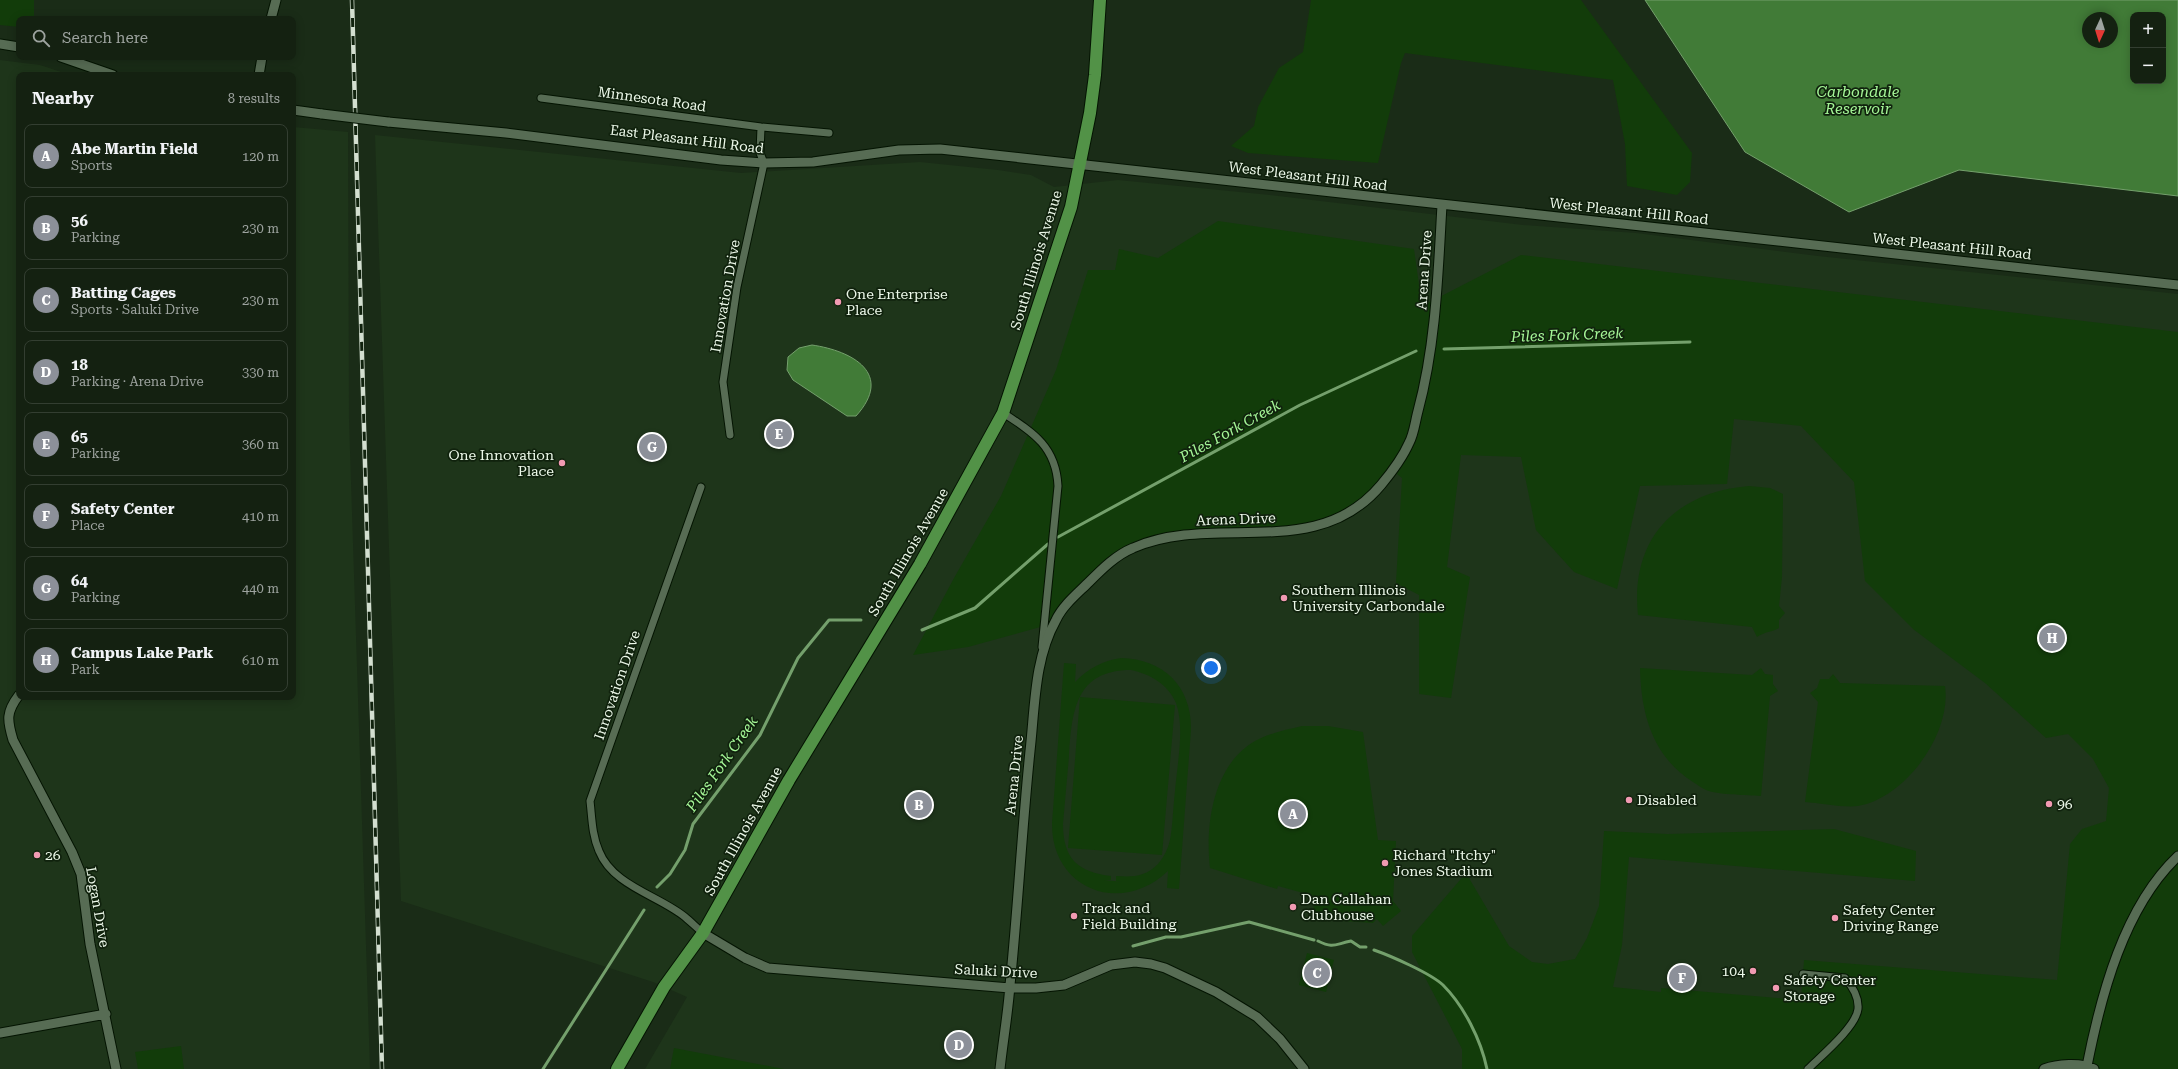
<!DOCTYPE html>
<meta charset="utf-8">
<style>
body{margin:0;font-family:"Roboto Serif",serif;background:#212e1f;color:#f1f3f6}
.controls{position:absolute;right:12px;top:12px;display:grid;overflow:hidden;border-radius:8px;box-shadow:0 2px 10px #0003}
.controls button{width:36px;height:36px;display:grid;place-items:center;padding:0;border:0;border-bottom:1px solid #333e31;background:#142111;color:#f1f3f6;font:20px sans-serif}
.compass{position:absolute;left:2082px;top:12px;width:36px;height:36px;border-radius:50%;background:#142111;box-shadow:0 2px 10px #0003;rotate:184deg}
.you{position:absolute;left:1211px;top:668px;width:14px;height:14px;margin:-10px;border:3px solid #fff;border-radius:50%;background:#1a73e8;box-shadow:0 0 0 6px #1a73e833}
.badge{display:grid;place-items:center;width:26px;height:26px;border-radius:50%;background:#8c9099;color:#fff;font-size:13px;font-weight:700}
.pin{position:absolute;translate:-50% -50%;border:2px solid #fff;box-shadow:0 1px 4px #0006}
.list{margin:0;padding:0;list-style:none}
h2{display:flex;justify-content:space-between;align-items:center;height:52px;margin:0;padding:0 16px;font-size:17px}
h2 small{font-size:13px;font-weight:400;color:#9da39f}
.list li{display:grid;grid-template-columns:26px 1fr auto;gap:12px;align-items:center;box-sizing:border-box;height:64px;margin:0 8px 8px;padding:0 8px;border:1px solid #333e31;border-radius:8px}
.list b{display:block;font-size:15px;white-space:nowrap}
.list p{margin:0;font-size:13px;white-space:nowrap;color:#9da39f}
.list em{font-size:13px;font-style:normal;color:#9da39f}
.icon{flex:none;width:22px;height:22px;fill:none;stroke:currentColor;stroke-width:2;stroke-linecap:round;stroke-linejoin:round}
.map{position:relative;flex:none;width:2178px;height:1069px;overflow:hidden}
.search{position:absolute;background:#142111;box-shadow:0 2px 10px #0003;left:16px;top:16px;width:280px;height:44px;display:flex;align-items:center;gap:10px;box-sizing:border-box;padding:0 14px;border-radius:8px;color:#9da39f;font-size:15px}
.panel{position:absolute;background:#142111;box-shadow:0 2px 10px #0003;left:16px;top:72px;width:280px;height:628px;border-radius:8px}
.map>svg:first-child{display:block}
.built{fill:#1e351a}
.green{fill:#123c0a;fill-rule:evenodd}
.water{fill:#417b37;stroke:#74a06c;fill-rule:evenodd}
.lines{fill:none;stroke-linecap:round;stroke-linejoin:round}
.stream{stroke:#74a06c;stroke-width:3}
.minor-casing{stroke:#041402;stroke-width:9}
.tertiary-casing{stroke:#041402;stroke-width:11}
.trunk-casing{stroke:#041402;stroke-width:14}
.minor{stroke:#576c54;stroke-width:7}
.tertiary{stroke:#576c54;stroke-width:9}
.trunk{stroke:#529247;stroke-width:12}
.rail-casing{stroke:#d3dfd0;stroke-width:4.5}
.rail{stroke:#10220d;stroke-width:3;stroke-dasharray:9;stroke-linecap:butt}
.tertiary-bridge-casing{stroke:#041402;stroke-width:11;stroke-linecap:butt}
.tertiary-bridge{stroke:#576c54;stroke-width:9}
.poi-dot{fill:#f19ab2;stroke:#10220d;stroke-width:1.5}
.labels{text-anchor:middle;stroke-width:3.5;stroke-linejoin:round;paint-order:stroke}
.street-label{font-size:14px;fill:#ecf8e9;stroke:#10220d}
.poi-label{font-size:14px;fill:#ecf8e9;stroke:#10220d;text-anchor:start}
.water-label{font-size:15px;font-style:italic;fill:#a5f697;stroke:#10220d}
</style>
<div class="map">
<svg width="2178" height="1069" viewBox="0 0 2178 1069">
<rect width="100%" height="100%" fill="#1a2c17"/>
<path class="built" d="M 0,60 L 40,65 L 70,75 L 19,75 L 19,697 L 293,697 L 293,127 L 348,132 L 349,420 L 370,1069 L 0,1069 Z
M 375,135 L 741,173 L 920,162 L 998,170 L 1031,175 L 1054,187 L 1118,180 L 1270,195 L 1523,225 L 1636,233 L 1818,256 L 2178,294 L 2178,1069 L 645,1069 L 687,997 L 653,982 L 401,901 Z"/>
<path class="green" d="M 0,0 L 34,0 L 34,19 L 19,19 L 19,27 L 0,25 Z
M 1311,0 L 1581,0 L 1692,153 L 1690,182 L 1677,195 L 1627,186 L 1625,144 L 1613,80 L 1405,53 L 1401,63 L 1378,163 L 1248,153 L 1231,146 L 1254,126 L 1258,107 L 1279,68 L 1303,52 Z
M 1218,221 L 1414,249 L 1422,306 L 1521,255 L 2178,332 L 2178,1069 L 1462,1069 L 1462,1049 L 1412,952 L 1412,936 L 1466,873 L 1509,946 L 1532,962 L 1548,964 L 1575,959 L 1587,938 L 1599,906 L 1604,831 L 1668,834 L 1834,829 L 1916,851 L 1915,881 L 1629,857 L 1622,945 L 1613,987 L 1661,992 L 1661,988 L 1801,1000 L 1804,960 L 2057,980 L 2070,844 L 2082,829 L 2106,821 L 2109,788 L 2093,759 L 2068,734 L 2046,738 L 1985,683 L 1913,629 L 1865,581 L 1854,482 L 1801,426 L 1734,419 L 1727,484 L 1640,486 L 1617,589 L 1574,572 L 1536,530 L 1521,457 L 1461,455 L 1447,567 L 1470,577 L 1451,698 L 1419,694 L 1419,595 L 1396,583 L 1402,478 L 1393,471 L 1368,500 L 1321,525 L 1220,531 L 1133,548 L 1107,564 L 1044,626 L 968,647 L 913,655 L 954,578 L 1001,496 L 1056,370 L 1088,270 L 1115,270 L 1119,249 L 1158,258 Z
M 1749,486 L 1770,488 L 1783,494 L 1782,577 L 1779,606 L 1785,613 L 1779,620 L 1779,628 C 1773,632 1766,631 1757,637 L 1752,627 L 1638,615 C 1630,539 1675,492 1749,486 Z
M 1121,658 C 1164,659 1192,687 1191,730 L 1179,889 L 1167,888 L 1168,871 C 1121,916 1051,889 1052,823 L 1064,663 L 1076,664 L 1075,682 C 1089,668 1102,661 1121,658 ZM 1131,670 C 1150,674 1168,684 1176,703 C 1185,727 1177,766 1175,791 C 1173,807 1173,824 1170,840 C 1168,849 1164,857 1158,864 C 1145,877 1133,877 1116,876 L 1116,881 L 1123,882 L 1104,880 L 1111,880 L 1111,876 C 1078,872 1063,859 1063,824 C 1065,801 1067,779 1069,756 C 1072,712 1075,670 1131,670 Z
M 1640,668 L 1752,675 L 1761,668 L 1765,674 L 1773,675 L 1773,684 L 1778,691 L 1770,696 L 1761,796 C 1747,795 1721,795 1709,791 C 1704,790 1698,785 1693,782 C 1652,756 1641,713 1640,668 Z
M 1833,674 L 1840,683 L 1945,686 C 1952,734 1905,798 1858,806 C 1844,808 1820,803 1805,802 L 1818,702 L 1810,693 L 1817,688 L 1820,679 L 1829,679 Z
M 1080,697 L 1175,705 L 1162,855 L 1068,848 Z
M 1302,726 L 1328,726 L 1363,732 L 1378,840 L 1396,841 L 1393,901 L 1401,911 L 1383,926 L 1377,919 L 1373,923 L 1313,919 L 1314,896 L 1278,886 L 1277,889 L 1210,868 C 1205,825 1213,765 1255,741 C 1269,733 1286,730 1302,726 Z
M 1307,953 L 1334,960 L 1326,992 L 1299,985 Z
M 181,1046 L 184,1069 L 138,1069 L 135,1052 Z
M 674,1048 L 784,1069 L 670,1069 Z"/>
<path class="water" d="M 1645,0 L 2178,0 L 2178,196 L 1959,170 L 1849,212 L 1745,152 ZM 2133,15 L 2163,15 L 2163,81 L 2133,81 ZM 2088,18 L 2112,18 L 2112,42 L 2088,42 Z
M 812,345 C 853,351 894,374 856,416 L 847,416 L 793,380 L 787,370 L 788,357 L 799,348 Z"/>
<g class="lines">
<path class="stream" d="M 1444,349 L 1690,342
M 1058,537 L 1300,405 L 1416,351
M 922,630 L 975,608 L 1048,544
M 657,887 L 670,874 L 685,850 L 693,824 L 760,735 L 798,658 L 829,620 L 861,620
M 1318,941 C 1334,949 1335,944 1351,941 L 1360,947 L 1366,947
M 1133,946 L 1166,937 L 1181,937 L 1249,922 L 1314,940
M 1374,950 C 1391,956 1430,973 1443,985 C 1464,1006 1481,1040 1487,1069
M 543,1069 L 644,910"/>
<defs>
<path id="minor" d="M 541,98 L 761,127 L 829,133
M 1003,413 C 1034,433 1056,447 1058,486 L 1042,647
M 730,435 L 723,382 L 737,287 L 764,163 L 760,153 L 761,127
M 701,487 L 590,801 C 592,818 592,835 599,851 C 613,886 658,895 685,917 C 691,922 697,928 703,933
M 1803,974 L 1845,978 C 1852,986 1859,998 1858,1009 C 1856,1027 1821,1056 1808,1069"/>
<path id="tertiary" d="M 271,19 L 276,0
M 0,44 L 19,47
M 61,57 L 113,75
M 259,75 L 262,57
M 293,110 L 322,114
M 388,122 L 506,133 L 721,160 L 764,163 L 813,162 L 899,150 L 940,149 L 2178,285
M 19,695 C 6,712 7,720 13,740 L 72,852 L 81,874 L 90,944 L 116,1069
M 703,933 L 745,958 L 768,968 L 1010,988 L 1036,988 L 1064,985 L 1111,965 L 1135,962 L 1151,964 L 1165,968 L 1216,992 L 1257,1017 L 1280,1039 L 1304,1069
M 0,1033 L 106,1014
M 2087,1066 C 2101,995 2124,907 2178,856
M 1000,1069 C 1003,1041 1008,1013 1010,985 C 1018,907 1022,829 1030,751 C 1035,708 1034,659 1056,620 C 1063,605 1078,593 1089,582 C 1102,569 1116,555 1133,548 C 1215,512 1316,563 1381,485 C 1391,473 1402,459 1409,443 C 1414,434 1415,422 1418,411 C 1436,344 1438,274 1442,205
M 2044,1069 C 2057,1064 2081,1062 2094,1069"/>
<path id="trunk" d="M 617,1069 L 664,987 L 703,933 L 789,780 L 920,564 L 1003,413 L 1071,207 L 1090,113 L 1095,75 L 1100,0"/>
</defs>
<use href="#minor" class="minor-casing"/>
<use href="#tertiary" class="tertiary-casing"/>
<use href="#trunk" class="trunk-casing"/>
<use href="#minor" class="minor"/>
<use href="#tertiary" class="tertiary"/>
<use href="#trunk" class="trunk"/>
<defs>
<path id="rail" d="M 352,0 L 382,1069"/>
</defs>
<use href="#rail" class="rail-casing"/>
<use href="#rail" class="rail"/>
<defs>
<path id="tertiary-bridge" d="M 322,114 L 388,122"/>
</defs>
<use href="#tertiary-bridge" class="tertiary-bridge-casing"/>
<use href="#tertiary-bridge" class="tertiary-bridge"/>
</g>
<g class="poi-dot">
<circle cx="838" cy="302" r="4"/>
<circle cx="562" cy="463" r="4"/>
<circle cx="1284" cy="598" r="4"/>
<circle cx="1629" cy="800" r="4"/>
<circle cx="2049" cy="804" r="4"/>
<circle cx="37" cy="855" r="4"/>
<circle cx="1385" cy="863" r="4"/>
<circle cx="1293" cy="907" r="4"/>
<circle cx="1074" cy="916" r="4"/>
<circle cx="1835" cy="918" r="4"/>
<circle cx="1753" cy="971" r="4"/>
<circle cx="1776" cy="988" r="4"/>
</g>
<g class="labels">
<g class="street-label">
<text transform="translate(652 99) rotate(8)" y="5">Minnesota Road</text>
<text transform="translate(687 139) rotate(7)" y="5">East Pleasant Hill Road</text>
<text transform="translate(1308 176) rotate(7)" y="5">West Pleasant Hill Road</text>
<text transform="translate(1629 211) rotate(6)" y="5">West Pleasant Hill Road</text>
<text transform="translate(1952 246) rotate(6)" y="5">West Pleasant Hill Road</text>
<text transform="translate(1036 260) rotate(-73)" y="5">South Illinois Avenue</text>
<text transform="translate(1424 270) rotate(-86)" y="5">Arena Drive</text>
<text transform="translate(725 296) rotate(-80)" y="5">Innovation Drive</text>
<text transform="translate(1236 519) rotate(-2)" y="5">Arena Drive</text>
<text transform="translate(908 552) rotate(-60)" y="5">South Illinois Avenue</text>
<text transform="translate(617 685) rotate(-71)" y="5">Innovation Drive</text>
<text transform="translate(1014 775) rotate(-84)" y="5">Arena Drive</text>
<text transform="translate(743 831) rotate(-61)" y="5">South Illinois Avenue</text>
<text transform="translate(98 907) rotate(80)" y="5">Logan Drive</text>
<text transform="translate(996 971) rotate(3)" y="5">Saluki Drive</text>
</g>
<g class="poi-label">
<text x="846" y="299">One Enterprise<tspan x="846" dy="16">Place</tspan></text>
<text x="554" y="460" text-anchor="end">One Innovation<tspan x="554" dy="16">Place</tspan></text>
<text x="1292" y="595">Southern Illinois<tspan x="1292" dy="16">University Carbondale</tspan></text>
<text x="1637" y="805">Disabled</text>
<text x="2057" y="809">96</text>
<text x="45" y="860">26</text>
<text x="1393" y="860">Richard "Itchy"<tspan x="1393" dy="16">Jones Stadium</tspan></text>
<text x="1301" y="904">Dan Callahan<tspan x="1301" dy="16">Clubhouse</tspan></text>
<text x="1082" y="913">Track and<tspan x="1082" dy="16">Field Building</tspan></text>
<text x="1843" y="915">Safety Center<tspan x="1843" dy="16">Driving Range</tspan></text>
<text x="1745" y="976" text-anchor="end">104</text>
<text x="1784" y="985">Safety Center<tspan x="1784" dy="16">Storage</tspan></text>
</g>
<g class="water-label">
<text x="1858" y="97">Carbondale<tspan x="1858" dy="17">Reservoir</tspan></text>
<text transform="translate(1567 335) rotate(-2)" y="5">Piles Fork Creek</text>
<text transform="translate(1230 431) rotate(-29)" y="5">Piles Fork Creek</text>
<text transform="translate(722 764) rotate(-55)" y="5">Piles Fork Creek</text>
</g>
</g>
</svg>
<div class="controls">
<button>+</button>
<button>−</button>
</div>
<svg class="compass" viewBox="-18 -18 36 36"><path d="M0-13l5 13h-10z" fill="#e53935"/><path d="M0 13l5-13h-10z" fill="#9da39f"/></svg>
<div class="you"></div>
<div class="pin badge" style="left:1293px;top:814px">A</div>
<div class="pin badge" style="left:919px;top:805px">B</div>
<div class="pin badge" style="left:1317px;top:973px">C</div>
<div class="pin badge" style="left:959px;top:1045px">D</div>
<div class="pin badge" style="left:779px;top:434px">E</div>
<div class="pin badge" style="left:1682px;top:978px">F</div>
<div class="pin badge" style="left:652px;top:447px">G</div>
<div class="pin badge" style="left:2052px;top:638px">H</div>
<div class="search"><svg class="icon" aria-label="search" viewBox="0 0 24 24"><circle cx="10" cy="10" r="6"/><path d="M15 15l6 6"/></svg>Search here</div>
<section class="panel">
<h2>Nearby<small>8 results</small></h2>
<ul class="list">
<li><span class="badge">A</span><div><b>Abe Martin Field</b><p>Sports</p></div><em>120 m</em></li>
<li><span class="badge">B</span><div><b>56</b><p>Parking</p></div><em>230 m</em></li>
<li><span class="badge">C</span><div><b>Batting Cages</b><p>Sports · Saluki Drive</p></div><em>230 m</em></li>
<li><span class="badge">D</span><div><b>18</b><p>Parking · Arena Drive</p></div><em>330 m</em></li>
<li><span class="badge">E</span><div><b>65</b><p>Parking</p></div><em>360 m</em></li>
<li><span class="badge">F</span><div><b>Safety Center</b><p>Place</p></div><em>410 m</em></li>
<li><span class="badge">G</span><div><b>64</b><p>Parking</p></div><em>440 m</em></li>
<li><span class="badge">H</span><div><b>Campus Lake Park</b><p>Park</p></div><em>610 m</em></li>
</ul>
</section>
</div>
